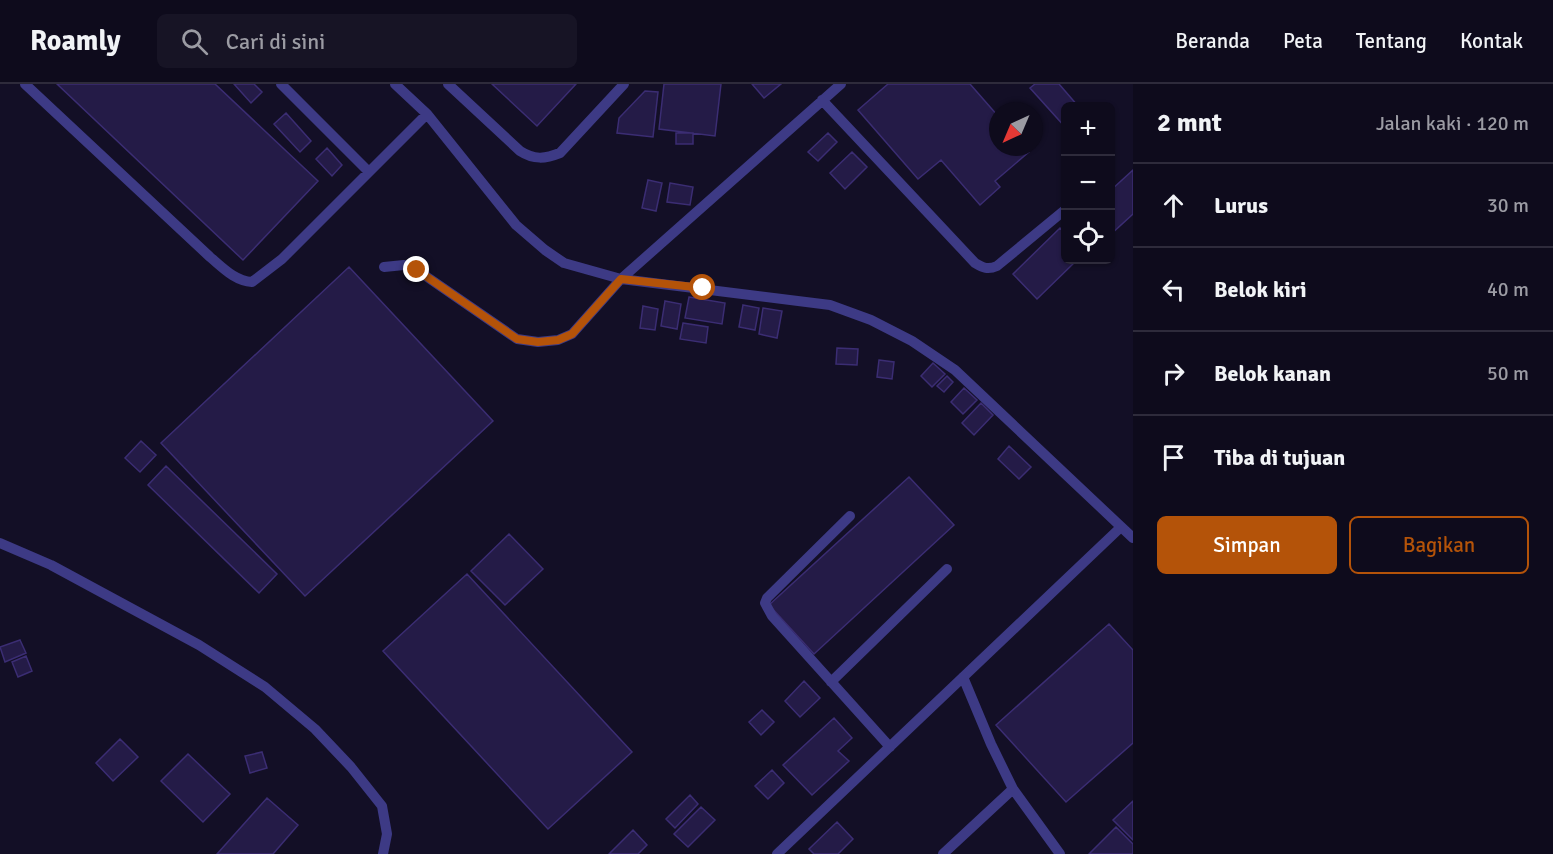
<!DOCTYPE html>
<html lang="id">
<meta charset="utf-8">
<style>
body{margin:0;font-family:Signika,sans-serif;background:#171425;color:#f1f3f6}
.controls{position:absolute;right:18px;top:18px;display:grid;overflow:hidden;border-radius:9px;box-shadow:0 2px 4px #0004}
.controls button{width:54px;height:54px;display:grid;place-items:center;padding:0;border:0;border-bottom:2px solid #2e2b3b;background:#0e0b1c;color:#f1f3f6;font:30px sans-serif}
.compass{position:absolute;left:989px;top:18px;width:54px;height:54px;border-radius:50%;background:#0e0b1c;box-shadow:0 2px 4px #0004;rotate:224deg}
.stop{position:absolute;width:18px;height:18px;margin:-14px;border:4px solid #b45309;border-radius:50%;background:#fff}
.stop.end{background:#b45309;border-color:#fff;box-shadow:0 2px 6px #0008}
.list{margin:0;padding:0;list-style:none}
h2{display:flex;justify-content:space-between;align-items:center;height:78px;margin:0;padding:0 24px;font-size:26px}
h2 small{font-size:20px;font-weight:400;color:#9b9ba3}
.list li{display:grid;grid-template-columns:39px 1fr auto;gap:18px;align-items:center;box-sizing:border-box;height:84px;padding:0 24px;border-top:2px solid #2e2b3b}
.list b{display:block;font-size:22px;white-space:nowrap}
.list em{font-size:20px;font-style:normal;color:#9b9ba3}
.actions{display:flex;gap:12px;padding:18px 24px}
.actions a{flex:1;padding:14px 0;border:2px solid #b45309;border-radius:9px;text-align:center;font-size:21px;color:#b45309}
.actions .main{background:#b45309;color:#fff}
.icon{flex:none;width:33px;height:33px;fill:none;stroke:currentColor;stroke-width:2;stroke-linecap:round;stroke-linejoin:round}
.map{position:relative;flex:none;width:1133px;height:770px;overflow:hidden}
header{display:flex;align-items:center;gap:36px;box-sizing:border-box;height:84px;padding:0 30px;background:#0e0b1c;border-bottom:2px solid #2e2b3b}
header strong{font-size:28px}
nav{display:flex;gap:33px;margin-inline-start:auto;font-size:21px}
.search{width:420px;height:54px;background:#171425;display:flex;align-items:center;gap:15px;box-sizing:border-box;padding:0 21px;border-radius:9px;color:#9b9ba3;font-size:22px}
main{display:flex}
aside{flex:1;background:#0e0b1c}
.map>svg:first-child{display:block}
.building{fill:#241b47;stroke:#3b2d73;stroke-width:1.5}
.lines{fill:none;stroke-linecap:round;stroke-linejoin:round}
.service{stroke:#3d3a85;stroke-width:10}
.route{stroke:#b45309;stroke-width:8}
</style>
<header>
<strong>Roamly</strong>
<div class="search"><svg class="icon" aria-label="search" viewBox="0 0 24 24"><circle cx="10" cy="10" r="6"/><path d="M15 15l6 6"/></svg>Cari di sini</div>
<nav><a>Beranda</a><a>Peta</a><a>Tentang</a><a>Kontak</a></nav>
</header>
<main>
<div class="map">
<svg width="1133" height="770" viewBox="0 0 1133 770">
<rect width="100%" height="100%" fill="#130f26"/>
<path class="building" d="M 57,0 L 215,0 L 318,97 L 243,176 Z
M 234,0 L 254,0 L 262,8 L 251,19 Z
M 492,0 L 576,0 L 537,42 Z
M 664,0 L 721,0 L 715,52 L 659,45 Z
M 752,0 L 781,0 L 764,14 Z
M 888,0 L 970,0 L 998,32 L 998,63 L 1025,63 L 1029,68 L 995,97 L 1000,103 L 980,121 L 941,76 L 918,95 L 858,26 Z
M 1035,0 L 1059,0 L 1078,22 L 1066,22 L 1066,44 L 1030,4 Z
M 645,7 L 658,8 L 653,53 L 617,49 L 619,34 Z
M 286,29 L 311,57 L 300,68 L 274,40 Z
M 676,49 L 693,49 L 693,60 L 676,60 Z
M 828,49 L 837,58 L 818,77 L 808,68 Z
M 327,64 L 342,81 L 332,92 L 316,75 Z
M 852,68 L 867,83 L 845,105 L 830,89 Z
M 1133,86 L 1133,130 L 1110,151 L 1110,107 Z
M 648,96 L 662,99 L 656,127 L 642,124 Z
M 670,99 L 693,103 L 690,121 L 667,118 Z
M 1060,144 L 1066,150 L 1066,176 L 1077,176 L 1037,215 L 1013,190 Z
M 349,183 L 493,337 L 305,512 L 161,359 Z
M 689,213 L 725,219 L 722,240 L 685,234 Z
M 665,217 L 681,220 L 677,245 L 661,242 Z
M 743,221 L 759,224 L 755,246 L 739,243 Z
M 643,222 L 658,225 L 655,246 L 640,244 Z
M 763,224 L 782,227 L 777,254 L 759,250 Z
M 683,239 L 708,243 L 706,259 L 680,255 Z
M 837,264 L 858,265 L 857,281 L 836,280 Z
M 879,276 L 894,278 L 892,295 L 877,293 Z
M 933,279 L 945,290 L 932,303 L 921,292 Z
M 947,292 L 953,298 L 944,308 L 937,302 Z
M 964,304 L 977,316 L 963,330 L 951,318 Z
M 981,319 L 993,331 L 974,351 L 962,339 Z
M 141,357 L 156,371 L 140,388 L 125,374 Z
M 1009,362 L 1031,383 L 1019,395 L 998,375 Z
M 166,382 L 277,490 L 259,509 L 148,401 Z
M 909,393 L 954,441 L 814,570 L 769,521 Z
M 509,450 L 543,485 L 505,521 L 471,487 Z
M 467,490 L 632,668 L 548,745 L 383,567 Z
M 1109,540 L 1133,566 L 1133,659 L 1066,718 L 996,641 Z
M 20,556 L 26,569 L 5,578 L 0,563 Z
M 26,572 L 32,587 L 18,593 L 12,578 Z
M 804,597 L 820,614 L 800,633 L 785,617 Z
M 762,626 L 774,638 L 761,651 L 749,638 Z
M 834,634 L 852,654 L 838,667 L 849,677 L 812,711 L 783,681 Z
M 120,655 L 138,673 L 113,697 L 96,679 Z
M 262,668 L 267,684 L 250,689 L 245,672 Z
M 188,670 L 230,710 L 203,738 L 161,697 Z
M 772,686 L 784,699 L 768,715 L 755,702 Z
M 690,711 L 698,720 L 675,744 L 666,735 Z
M 267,714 L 298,741 L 273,770 L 217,770 Z
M 1133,717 L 1133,756 L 1113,736 Z
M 701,723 L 715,736 L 688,763 L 674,750 Z
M 837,738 L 853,755 L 838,770 L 814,770 L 809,765 Z
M 1116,743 L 1133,760 L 1133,770 L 1089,770 Z
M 633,746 L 647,761 L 638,770 L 609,770 Z"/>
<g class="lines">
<path class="service" d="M 25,0 L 210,173 C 223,184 235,197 252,198 L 282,175 L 427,30
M 281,0 L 369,88
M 395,0 L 427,30 L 516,141 L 545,166 L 564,179 L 621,195 L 830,221 L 871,236 L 912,257 L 955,286 L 1133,454
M 448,0 L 520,67 C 534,76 545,75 560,69 L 624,0
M 822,16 L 975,179 C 983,184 988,186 997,182 L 1066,125
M 384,183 L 404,181 L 417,186 L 517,255 L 538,258 L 558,256 L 572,250 L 621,195 L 841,0
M 850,432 L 767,514 L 765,519 L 772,532 L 890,663
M 0,459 L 51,481 L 199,561 L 265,603 L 315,645 L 351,683 L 382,722 L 387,750 L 383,770
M 963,593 L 991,660 L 1013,705 L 1060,770
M 831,598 L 947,485
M 777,770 L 1121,443
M 943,770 L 1013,705"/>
</g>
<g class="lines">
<path class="route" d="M 417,186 L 517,255 L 538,258 L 558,256 L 572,250 L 621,195 L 703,204"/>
</g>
</svg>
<div class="controls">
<button>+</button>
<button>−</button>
<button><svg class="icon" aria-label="locate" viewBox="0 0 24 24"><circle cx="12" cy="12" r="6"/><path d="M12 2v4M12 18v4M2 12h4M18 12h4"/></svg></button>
</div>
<svg class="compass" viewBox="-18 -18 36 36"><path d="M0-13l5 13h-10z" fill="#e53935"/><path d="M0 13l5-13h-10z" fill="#9b9ba3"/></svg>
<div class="stop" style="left:703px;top:204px"></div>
<div class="stop end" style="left:417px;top:186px"></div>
</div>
<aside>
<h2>2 mnt<small>Jalan kaki · 120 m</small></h2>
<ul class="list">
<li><svg class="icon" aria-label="ahead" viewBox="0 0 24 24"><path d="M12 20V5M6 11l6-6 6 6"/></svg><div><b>Lurus</b></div><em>30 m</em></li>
<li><svg class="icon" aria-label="left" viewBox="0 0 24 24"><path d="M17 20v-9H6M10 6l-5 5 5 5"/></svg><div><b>Belok kiri</b></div><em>40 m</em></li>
<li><svg class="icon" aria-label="right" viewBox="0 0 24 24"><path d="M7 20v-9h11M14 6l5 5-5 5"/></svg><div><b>Belok kanan</b></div><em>50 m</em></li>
<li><svg class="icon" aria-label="arrive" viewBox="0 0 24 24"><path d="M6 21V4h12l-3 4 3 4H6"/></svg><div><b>Tiba di tujuan</b></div></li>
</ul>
<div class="actions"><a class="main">Simpan</a><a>Bagikan</a></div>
</aside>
</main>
